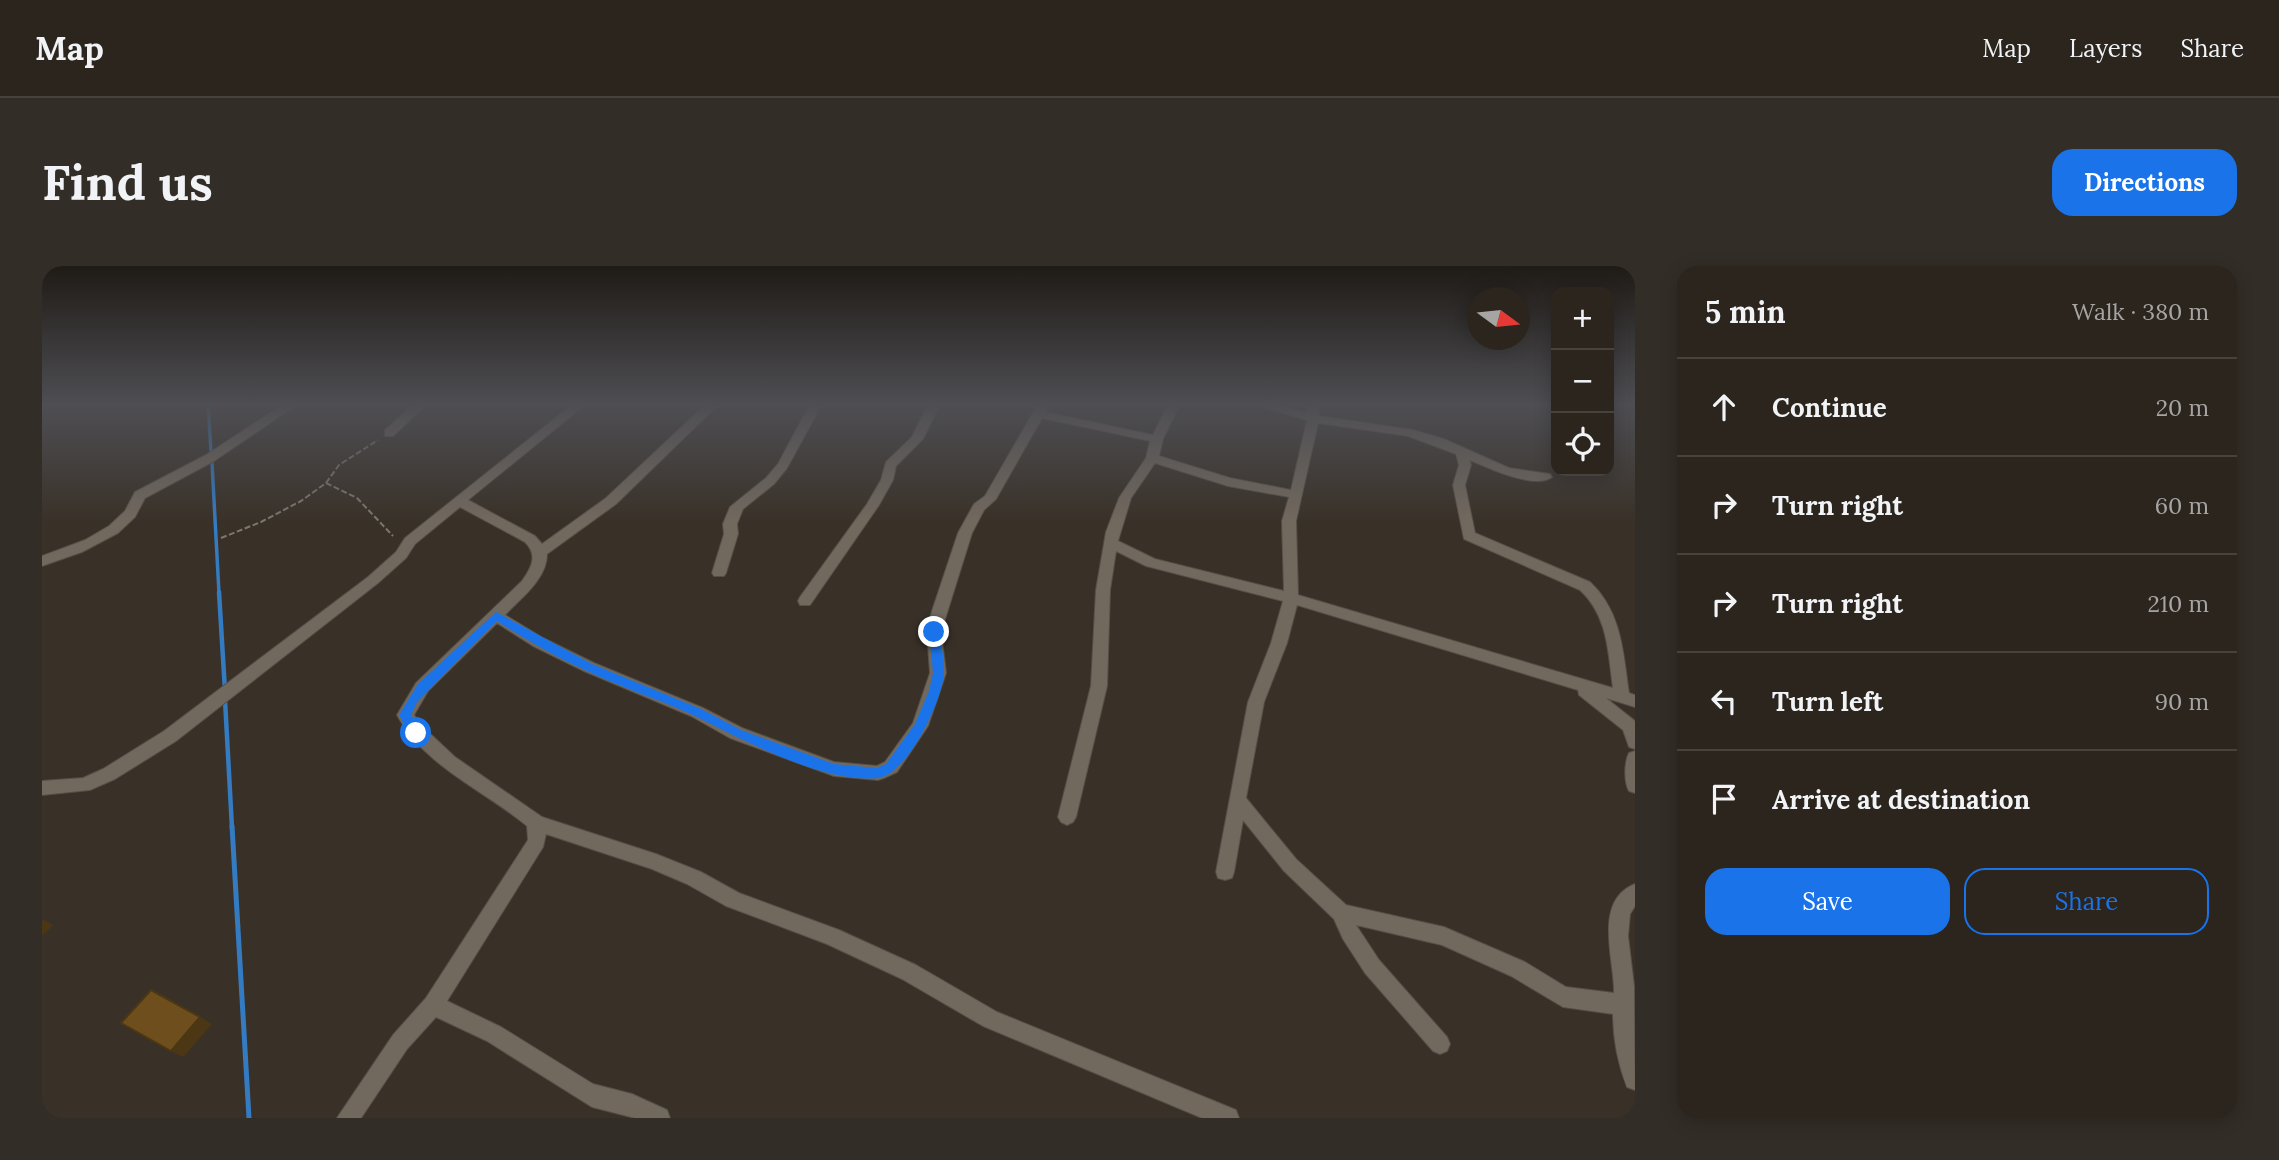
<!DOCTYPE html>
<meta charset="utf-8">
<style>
body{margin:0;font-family:Lora,serif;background:#332d27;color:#f1f3f6}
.controls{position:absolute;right:21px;top:21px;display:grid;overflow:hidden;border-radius:14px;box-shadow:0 4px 18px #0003}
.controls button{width:63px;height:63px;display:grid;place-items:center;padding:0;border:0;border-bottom:2px solid #47423c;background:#2b251e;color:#f1f3f6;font:35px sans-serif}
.compass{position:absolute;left:1425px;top:21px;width:63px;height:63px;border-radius:50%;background:#2b251e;box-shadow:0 4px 18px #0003;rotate:105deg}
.stop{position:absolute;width:21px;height:21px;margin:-16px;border:5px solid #1a73e8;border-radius:50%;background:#fff}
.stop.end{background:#1a73e8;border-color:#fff;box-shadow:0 2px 7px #0008}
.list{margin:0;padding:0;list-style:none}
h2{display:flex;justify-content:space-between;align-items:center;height:91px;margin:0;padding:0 28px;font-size:30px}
h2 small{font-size:23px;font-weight:400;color:#a6a5a4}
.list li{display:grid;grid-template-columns:46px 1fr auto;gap:21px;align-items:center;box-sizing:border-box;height:98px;padding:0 28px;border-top:2px solid #47423c}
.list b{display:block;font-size:26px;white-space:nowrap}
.list em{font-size:23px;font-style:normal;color:#a6a5a4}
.actions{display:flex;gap:14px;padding:21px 28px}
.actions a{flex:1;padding:16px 0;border:2px solid #1a73e8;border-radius:21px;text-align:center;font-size:24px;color:#1a73e8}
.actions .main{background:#1a73e8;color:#fff}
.icon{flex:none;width:38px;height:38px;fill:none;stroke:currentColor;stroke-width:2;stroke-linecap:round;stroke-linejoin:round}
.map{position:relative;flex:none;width:1593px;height:852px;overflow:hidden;border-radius:21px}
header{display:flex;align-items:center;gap:42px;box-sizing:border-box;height:98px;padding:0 35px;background:#2b251e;border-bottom:2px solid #47423c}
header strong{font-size:33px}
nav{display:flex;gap:38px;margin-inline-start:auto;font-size:24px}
.intro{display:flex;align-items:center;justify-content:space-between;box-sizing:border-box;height:168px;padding:0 42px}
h1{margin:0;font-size:49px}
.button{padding:18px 32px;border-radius:21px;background:#1a73e8;color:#fff;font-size:24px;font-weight:700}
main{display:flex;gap:42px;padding:0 42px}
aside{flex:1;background:#2b251e;border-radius:21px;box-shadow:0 4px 18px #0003}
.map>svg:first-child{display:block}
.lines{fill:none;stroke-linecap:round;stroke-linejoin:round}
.stream-far2{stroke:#347bc1;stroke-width:3.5}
.stream-far1{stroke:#347bc1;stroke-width:4.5}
.stream{stroke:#347bc1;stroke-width:5}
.minor-casing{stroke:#554f47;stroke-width:2}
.path{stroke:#7d766f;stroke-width:2;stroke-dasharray:6 2.5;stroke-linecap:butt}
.minor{fill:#72695e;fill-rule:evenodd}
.shaded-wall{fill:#4c3714}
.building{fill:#6d4e1c;stroke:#4c3714;stroke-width:2}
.route{fill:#1a73e8}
</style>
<header>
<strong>Map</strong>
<nav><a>Map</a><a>Layers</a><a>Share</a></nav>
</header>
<div class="intro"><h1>Find us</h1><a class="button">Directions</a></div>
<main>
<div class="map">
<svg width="1593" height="852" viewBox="0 0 1593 852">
<rect width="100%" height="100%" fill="#393128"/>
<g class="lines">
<path class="stream-far2" d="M 166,138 L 169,185
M 170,197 L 177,327"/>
<path class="stream-far1" d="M 177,326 L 183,425
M 183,434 L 190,562"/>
<path class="stream" d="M 190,560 L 207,852"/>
<defs>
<path id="minor" d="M 242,138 L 256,138 L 172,195 L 103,232 L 93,251 L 76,267 L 40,286 L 0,300 L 0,290 L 43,274 L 67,260 L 83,245 L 93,226 L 164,189 Z
M 372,138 L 385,138 L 351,170 L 343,170 L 343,164 Z
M 531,138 L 544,138 L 426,234 L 493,270 L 500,278 L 564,232 L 664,138 L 677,138 L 574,238 L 505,288 C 505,313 479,332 463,349 L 501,372 L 552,397 L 661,442 L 700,462 L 792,496 L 835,500 L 843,496 L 871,457 L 888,407 L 885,366 L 890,345 L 916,267 L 932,238 L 943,230 L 996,138 L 1008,138 L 1003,146 L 1111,169 L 1126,138 L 1138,138 L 1121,173 L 1117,190 L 1188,212 L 1249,224 L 1265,154 L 1211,138 L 1230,138 L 1265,147 L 1266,138 L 1278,138 L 1277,150 L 1371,164 L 1402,173 L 1467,202 L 1508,208 L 1510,211 C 1494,224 1446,202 1428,194 L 1429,199 L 1423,219 L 1433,267 L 1548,316 C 1580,346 1581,387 1587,427 L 1593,429 L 1593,441 L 1564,432 L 1593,455 L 1593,483 L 1587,481 L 1581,464 L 1537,429 L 1536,424 L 1255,339 L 1245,377 L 1222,436 L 1204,532 L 1254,593 L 1304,639 L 1402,661 L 1483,696 L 1524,721 L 1572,727 C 1573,695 1550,635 1593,618 L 1593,640 L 1588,648 L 1586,670 L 1592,720 L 1593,824 L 1585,821 C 1576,798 1571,772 1571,748 L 1521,741 L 1469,710 L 1400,679 L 1314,659 L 1337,694 L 1405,771 L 1408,778 L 1405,785 L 1398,788 L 1391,785 L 1323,707 L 1301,673 L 1292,653 L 1242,605 L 1201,554 L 1192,606 L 1190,612 L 1183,614 L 1176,612 L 1174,606 L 1206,436 L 1229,377 L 1241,335 L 1104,300 L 1074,285 L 1068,324 L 1065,420 L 1034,551 L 1031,556 L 1025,559 L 1019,556 L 1016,551 L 1049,420 L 1054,324 L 1064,266 L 1077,232 L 1104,192 L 1108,175 L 1000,152 L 954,233 L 942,244 L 930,267 L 899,366 L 904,407 L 886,460 L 855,506 L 842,512 L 836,514 L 792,510 L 688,472 L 649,450 L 542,405 L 491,380 L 455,357 L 386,425 L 372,449 L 382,462 L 413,491 L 500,551 L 614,588 L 659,606 L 697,627 L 797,664 L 874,699 L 955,746 L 1194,844 L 1197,852 L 1160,852 L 941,760 L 860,713 L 785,678 L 684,640 L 645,618 L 610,603 L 504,568 L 501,581 L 405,735 L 459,761 L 551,818 L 590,828 L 625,844 L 628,852 L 593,852 L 550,841 L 445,775 L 394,751 L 365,783 L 319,852 L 295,852 L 351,769 L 384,732 L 486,574 L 485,560 C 442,524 383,501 355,449 L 374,417 L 480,315 C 490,301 496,289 483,276 L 418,241 L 373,278 L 364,292 L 336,317 L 134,475 L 73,513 L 48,524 L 0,529 L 0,515 L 41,512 L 61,503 L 122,465 L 326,311 L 354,286 L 363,272 ZM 1276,157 L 1366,170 L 1414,188 L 1417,199 L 1411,219 L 1422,273 L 1538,324 C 1566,350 1566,386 1571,422 L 1256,329 L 1254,255 ZM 1113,197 L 1186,220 L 1247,231 L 1240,255 L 1242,325 L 1113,293 L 1076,275 L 1089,232 Z
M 768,138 L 780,138 L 745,202 L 732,218 L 701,243 L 695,258 L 696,268 L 684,307 L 682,310 L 672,310 L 670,307 L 682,268 L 681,258 L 688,241 L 724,212 L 736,198 Z
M 886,138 L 898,138 L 881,173 L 854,200 L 851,214 L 837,239 L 768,339 L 758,339 L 756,335 L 758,331 L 825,238 L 839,214 L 844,196 L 870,171 Z
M 1593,485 L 1593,527 L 1587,525 C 1582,516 1582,497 1587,487 Z"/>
</defs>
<use href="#minor" class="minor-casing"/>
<path class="path" d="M 284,217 L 315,232 L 351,270
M 179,272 L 219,256 L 259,235 L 284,217 L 297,199 L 336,174"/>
<use href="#minor" class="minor"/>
</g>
<path class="shaded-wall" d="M 2,654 L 11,659 L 0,670 L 0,655 Z
M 158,751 L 170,758 L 141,791 L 129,785 Z"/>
<path class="building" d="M 109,724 L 158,751 L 129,785 L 79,757 Z"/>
<linearGradient id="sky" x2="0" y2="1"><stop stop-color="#1f1b16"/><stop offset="0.54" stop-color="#4e4e53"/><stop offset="1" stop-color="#4e4e53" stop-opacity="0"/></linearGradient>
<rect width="1593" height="257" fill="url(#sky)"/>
<path class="route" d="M 454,346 L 550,398 L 659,443 L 699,464 L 792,498 L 835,502 L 844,498 L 873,458 L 887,425 L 891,407 L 887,366 L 892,363 L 898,366 C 899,380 903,395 902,409 C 899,436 866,508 836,512 C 782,518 699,473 651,449 C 616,433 578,421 543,404 C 512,390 483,373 455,355 L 375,436 L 369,449 L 380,467 L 378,470 L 369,470 L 357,449 L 376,418 Z"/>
</svg>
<div class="controls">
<button>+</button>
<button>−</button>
<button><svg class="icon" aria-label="locate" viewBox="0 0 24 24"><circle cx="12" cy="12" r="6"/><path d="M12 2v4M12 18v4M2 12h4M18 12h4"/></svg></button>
</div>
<svg class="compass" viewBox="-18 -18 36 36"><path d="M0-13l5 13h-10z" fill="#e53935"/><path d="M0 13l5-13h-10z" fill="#a6a5a4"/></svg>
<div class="stop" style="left:374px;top:467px"></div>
<div class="stop end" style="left:892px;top:366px"></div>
</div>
<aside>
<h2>5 min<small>Walk · 380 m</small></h2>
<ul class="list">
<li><svg class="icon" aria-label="ahead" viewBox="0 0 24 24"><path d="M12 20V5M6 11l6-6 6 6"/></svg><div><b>Continue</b></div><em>20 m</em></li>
<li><svg class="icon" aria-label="right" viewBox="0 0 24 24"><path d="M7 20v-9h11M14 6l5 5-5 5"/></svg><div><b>Turn right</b></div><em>60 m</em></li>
<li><svg class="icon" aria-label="right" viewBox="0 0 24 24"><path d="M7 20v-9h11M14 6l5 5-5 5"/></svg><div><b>Turn right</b></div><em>210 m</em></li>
<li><svg class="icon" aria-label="left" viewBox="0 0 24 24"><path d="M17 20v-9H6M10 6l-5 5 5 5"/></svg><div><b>Turn left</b></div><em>90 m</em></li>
<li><svg class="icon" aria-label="arrive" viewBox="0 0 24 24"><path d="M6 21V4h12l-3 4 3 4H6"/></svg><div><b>Arrive at destination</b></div></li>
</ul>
<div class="actions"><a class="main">Save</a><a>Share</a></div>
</aside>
</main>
